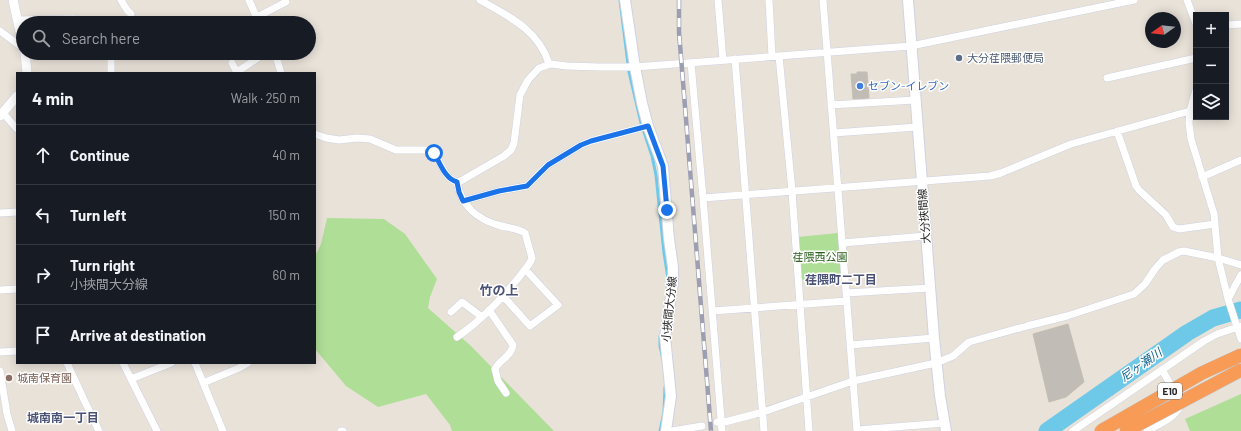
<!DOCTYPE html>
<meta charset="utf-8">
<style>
body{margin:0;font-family:Barlow,"Noto Sans JP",sans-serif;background:#242831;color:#f1f3f6}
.controls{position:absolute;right:12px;top:12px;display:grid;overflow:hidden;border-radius:0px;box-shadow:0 2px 10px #0003}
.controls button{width:36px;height:36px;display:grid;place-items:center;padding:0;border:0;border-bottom:1px solid #363941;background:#171b24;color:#f1f3f6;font:20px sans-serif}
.compass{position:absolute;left:1145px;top:12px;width:36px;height:36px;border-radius:50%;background:#171b24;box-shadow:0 2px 10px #0003;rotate:255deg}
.stop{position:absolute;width:12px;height:12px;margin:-9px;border:3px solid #1a73e8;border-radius:50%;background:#fff}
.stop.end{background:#1a73e8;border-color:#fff;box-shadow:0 1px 4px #0008}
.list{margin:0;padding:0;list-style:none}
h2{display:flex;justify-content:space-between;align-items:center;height:52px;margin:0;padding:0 16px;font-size:17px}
h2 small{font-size:13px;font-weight:400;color:#9ea1a6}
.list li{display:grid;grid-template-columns:26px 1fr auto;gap:12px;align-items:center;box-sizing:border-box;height:60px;padding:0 16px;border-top:1px solid #363941}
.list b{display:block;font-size:15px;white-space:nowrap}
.list p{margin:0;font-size:13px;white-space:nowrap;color:#9ea1a6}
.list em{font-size:13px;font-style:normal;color:#9ea1a6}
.icon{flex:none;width:22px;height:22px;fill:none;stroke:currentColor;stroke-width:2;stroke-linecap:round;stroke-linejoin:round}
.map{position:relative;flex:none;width:1241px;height:431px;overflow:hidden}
.search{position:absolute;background:#171b24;box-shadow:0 2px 10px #0003;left:16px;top:16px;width:300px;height:44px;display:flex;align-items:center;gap:10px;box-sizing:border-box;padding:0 14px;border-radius:22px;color:#9ea1a6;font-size:15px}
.panel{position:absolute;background:#171b24;box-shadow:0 2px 10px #0003;left:16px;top:72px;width:300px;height:292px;border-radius:0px}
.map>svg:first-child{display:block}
.green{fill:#afde97}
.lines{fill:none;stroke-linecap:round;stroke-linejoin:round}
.stream{stroke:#6ec9e8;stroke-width:3}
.river{stroke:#6ec9e8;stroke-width:17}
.building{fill:#c1bcb6;stroke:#c4beb3}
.minor-casing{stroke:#ced2e0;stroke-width:8}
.tertiary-casing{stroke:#ced2e0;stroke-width:10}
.secondary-casing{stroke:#ced2e0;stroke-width:12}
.minor{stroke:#fff;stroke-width:7}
.tertiary{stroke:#fff;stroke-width:9}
.secondary{stroke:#fff;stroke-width:10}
.rail-casing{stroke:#9c9fb1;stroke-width:4.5}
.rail{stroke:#fff;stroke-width:3;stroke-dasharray:9;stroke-linecap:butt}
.motorway-bridge-casing{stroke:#c3c3c3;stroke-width:14;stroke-linecap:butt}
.motorway-bridge{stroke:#f79b56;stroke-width:13}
.route{stroke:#1a73e8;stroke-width:5}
.service-dot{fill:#5c6f8a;stroke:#fff;stroke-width:1.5}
.shop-dot{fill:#3f7fe0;stroke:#fff;stroke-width:1.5}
.education-dot{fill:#8d6e63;stroke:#fff;stroke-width:1.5}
.labels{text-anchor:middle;stroke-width:3;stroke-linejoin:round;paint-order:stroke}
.shield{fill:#fff;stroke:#686868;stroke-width:1}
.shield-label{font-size:10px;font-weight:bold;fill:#272727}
.service-label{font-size:11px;fill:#4e5e75;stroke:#fff;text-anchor:start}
.shop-label{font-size:11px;fill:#366cbe;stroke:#fff;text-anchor:start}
.street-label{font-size:11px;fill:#272727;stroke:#fff}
.park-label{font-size:11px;fill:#2a5f1c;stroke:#fff}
.education-label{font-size:11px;fill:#785e54;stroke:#fff;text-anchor:start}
.neighbourhood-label{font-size:12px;font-weight:bold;fill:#4a5275;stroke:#fff}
.water-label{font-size:12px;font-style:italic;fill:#126590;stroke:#fff}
.quarter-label{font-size:13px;font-weight:bold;fill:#4a5275;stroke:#fff}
</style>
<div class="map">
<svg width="1241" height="431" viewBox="0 0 1241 431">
<rect width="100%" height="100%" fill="#e9e2d9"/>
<path class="green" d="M 327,218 L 384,219 L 405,234 L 437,279 L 430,297 L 428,308 L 471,346 L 554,431 L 452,431 L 450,425 L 426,394 L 378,407 L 346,386 L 315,349 L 315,256 L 321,244 Z
M 838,233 L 841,276 L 801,280 L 798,237 Z
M 1241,394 L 1241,431 L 1190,431 L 1185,419 Z"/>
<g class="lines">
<path class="stream" d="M 620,0 L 629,72 L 641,123 L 652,156 L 656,175 L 664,253 L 668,278 L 667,291
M 660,336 L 660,346 L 663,360
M 660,431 L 664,412 L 665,387"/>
<path class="river" d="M 1047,431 L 1187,333 L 1213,318 L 1241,310"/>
</g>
<path class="building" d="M 857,72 L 867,72 L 869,98 L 853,99 L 851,74 L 857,74 Z
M 1068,324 L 1084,382 L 1066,397 L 1049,402 L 1033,334 Z"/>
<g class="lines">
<defs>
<path id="minor" d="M 121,0 L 127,10 L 131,14
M 249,0 L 259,23
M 480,0 C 508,16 539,30 549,64
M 718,0 L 723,60
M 769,0 L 772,56
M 823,0 L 857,431
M 1187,0 L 1196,24
M 257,17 L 286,2
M 17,20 L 75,19 L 86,23
M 1226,25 L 1241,24
M 0,31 L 23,48
M 108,53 L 111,58 L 111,73
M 275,53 L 281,73
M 779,56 L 792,191 L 809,431
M 735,59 L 764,431
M 232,63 L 237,73
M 691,63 L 703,198 L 722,431
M 237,72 L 265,53
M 1107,78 L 1196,58
M 1196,90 L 1190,111 L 1189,123 L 1191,139 L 1214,214 L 1218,258 L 1228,299 L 1241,339
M 831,105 L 915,100
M 3,113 L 17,129
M 1117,131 L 1136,186 L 1139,190 L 1166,215 L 1173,227 L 1179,229 L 1215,224
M 834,133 L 917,127
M 315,134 L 326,138 L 339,140 L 357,138 L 370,139 L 396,150 L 430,150 C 441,157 443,181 459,182 L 504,156 L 511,150 L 514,143 L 520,95 L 528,80 L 539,68 L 551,64 L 567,66 L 599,67 L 635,67 L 911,46 L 1134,0
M 1202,177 L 1241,160
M 457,182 C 461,206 478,220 501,226 C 509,228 518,228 525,233 L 532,258 C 530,265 524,270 520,276 C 501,299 482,320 457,337
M 703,198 L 990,176 L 1001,173 L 1071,144 L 1190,111
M 463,201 L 499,191 L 527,186 L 548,165 L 581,145 L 591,141 L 648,126
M 0,213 L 17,212
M 842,243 L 926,236
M 0,290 L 17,289
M 846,293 L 930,288
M 503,296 L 530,326 L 558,305 L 525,269
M 1228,299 L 1241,275
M 489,310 L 513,345 C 512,356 499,360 495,369 L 498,381 L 506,393
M 712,311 L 847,301
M 451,312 L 462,302 L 482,317
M 850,345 L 934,338
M 0,352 L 17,351
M 67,363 L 85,402 L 99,431
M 123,363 L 157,431
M 195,363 L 223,431
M 0,371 L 7,414 L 12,431
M 131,379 L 171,363
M 203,383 L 239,368 L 248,363
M 717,422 L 721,423 L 763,412 L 853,381 L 936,363 L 953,356 L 969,342 L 1027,326 L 1067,316 L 1134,294 L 1145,284 L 1155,269 L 1163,260 L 1179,252 L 1184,251 L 1218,258 L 1241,265
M 857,430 L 945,423
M 341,431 L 343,431
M 672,431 L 702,426
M 1073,431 L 1204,341 L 1217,334 L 1241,326
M 1147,431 C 1157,425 1184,414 1180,400 L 1162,370"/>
<path id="tertiary" d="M 13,0 L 23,45
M 25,53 L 27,73
M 0,116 L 17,96"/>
<path id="secondary" d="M 625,0 L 635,67 L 642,103 L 648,126 L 663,166 L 669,239 L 673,267 L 673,282 L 665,337 L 671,396 L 666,431
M 908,0 L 934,338 L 940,396 L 946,431"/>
</defs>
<use href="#minor" class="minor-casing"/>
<use href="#tertiary" class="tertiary-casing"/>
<use href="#secondary" class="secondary-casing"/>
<use href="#minor" class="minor"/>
<use href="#tertiary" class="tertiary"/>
<use href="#secondary" class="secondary"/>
<defs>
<path id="rail" d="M 679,0 L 679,32 L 711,431"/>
</defs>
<use href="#rail" class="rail-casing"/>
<use href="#rail" class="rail"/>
<defs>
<path id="motorway-bridge" d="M 1101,431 L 1202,373 L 1241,355
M 1126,431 L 1241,370"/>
</defs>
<use href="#motorway-bridge" class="motorway-bridge-casing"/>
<use href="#motorway-bridge" class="motorway-bridge"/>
</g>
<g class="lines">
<path class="route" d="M 434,153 C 440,163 445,179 457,182 L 459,192 L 463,201 L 499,191 L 527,186 L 548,165 L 581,145 L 591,141 L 648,126 L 663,166 L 667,210"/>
</g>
<circle class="service-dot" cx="959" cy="58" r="4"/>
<circle class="shop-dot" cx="860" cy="86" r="4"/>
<circle class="education-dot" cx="9" cy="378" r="4"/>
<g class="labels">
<rect class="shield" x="1158" y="383" width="24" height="16" rx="3"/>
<g class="shield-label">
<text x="1170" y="395">E10</text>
</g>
<g class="service-label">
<text x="967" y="62">大分荏隈郵便局</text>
</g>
<g class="shop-label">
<text x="868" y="90">セブン-イレブン</text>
</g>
<g class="street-label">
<text transform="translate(924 216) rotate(-94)" y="4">大分挾間線</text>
<text transform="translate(669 309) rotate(-84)" y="4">小挾間大分線</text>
</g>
<g class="park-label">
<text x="820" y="261">荏隈西公園</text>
</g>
<g class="education-label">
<text x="17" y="382">城南保育園</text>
</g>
<g class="neighbourhood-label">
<text x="841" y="284">荏隈町二丁目</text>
<text x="63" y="422">城南南一丁目</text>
</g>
<g class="water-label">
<text transform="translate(1141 365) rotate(-35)" y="4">尼ヶ瀬川</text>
</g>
<g class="quarter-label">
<text x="499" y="295">竹の上</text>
</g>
</g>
</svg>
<div class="controls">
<button>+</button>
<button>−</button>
<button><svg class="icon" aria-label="layers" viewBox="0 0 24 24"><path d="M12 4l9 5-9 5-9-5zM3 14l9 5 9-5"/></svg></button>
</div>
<svg class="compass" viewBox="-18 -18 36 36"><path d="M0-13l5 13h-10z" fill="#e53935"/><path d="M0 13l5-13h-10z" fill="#9ea1a6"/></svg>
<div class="stop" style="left:434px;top:153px"></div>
<div class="stop end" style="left:667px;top:210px"></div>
<div class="search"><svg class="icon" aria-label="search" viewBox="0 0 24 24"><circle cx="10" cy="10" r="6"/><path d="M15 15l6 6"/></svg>Search here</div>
<section class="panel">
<h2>4 min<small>Walk · 250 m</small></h2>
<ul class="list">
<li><svg class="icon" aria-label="ahead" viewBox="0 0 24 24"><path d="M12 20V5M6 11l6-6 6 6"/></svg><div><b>Continue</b></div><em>40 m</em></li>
<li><svg class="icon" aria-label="left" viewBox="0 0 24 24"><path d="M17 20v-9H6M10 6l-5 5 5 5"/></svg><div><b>Turn left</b></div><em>150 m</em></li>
<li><svg class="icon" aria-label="right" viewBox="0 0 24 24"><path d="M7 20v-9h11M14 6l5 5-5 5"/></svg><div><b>Turn right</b><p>小挾間大分線</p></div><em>60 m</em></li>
<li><svg class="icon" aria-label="arrive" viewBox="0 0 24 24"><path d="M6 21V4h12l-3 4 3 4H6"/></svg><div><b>Arrive at destination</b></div></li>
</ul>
</section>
</div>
